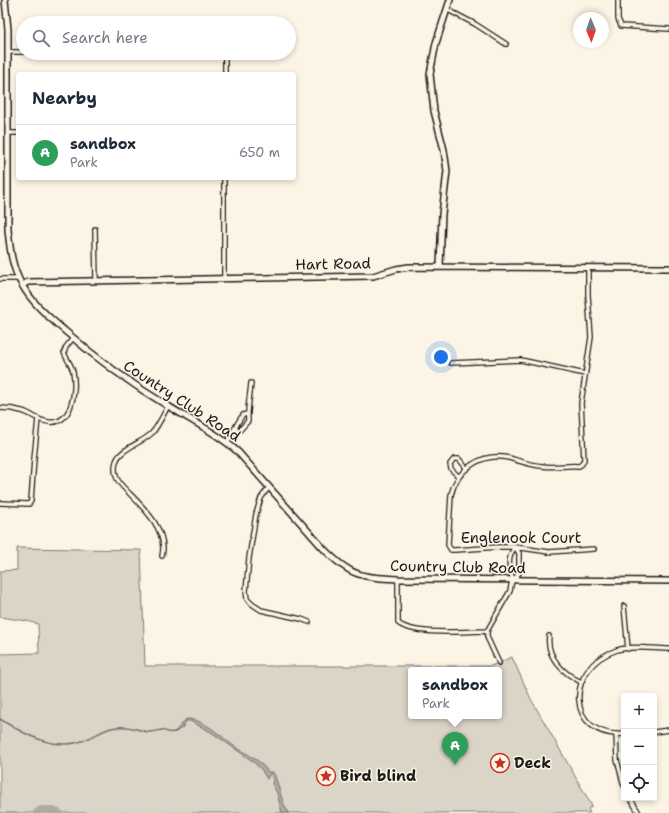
<!DOCTYPE html>
<meta charset="utf-8">
<style>
body{margin:0;font-family:"Shantell Sans",sans-serif;background:#f6f6f7;color:#1f2937}
.controls{position:absolute;right:12px;bottom:12px;display:grid;overflow:hidden;border-radius:4px;box-shadow:0 2px 6px #0003}
.controls button{width:36px;height:36px;display:grid;place-items:center;padding:0;border:0;border-bottom:1px solid #e0e1e3;background:#fff;color:#1f2937;font:20px sans-serif}
.compass{position:absolute;left:573px;top:12px;width:36px;height:36px;border-radius:50%;background:#fff;box-shadow:0 2px 6px #0003;rotate:178deg}
.you{position:absolute;left:441px;top:357px;width:14px;height:14px;margin:-10px;border:3px solid #fff;border-radius:50%;background:#1a73e8;box-shadow:0 0 0 6px #1a73e833}
.badge{display:grid;place-items:center;width:26px;height:26px;border-radius:50%;background:#b45309;color:#fff;font-size:13px;font-weight:700}
.pin{position:absolute;translate:-50% -33px;filter:drop-shadow(0 1px 2px #0008)}
.pin::after{content:'';position:absolute;top:21px;width:14px;height:12px;background:inherit;clip-path:polygon(0 0,100% 0,50% 100%)}
.popup{position:absolute;left:408px;top:667px;width:94px;height:52px;box-sizing:border-box;display:grid;place-content:center;border-radius:4px;background:#fff;filter:drop-shadow(0 1px 3px #0005);font-size:13px;white-space:nowrap;color:#747a83}
.popup b{font-size:15px;color:#1f2937}
.popup::after{content:'';position:absolute;left:50%;top:100%;margin-left:-8px;border:8px solid transparent;border-top-color:#fff}
.list{margin:0;padding:0;list-style:none}
h2{display:flex;justify-content:space-between;align-items:center;height:52px;margin:0;padding:0 16px;font-size:17px}
h2 small{font-size:13px;font-weight:400;color:#747a83}
.list li{display:grid;grid-template-columns:26px 1fr auto;gap:12px;align-items:center;box-sizing:border-box;height:56px;padding:0 16px;border-top:1px solid #e0e1e3}
.list b{display:block;font-size:15px;white-space:nowrap}
.list p{margin:0;font-size:13px;white-space:nowrap;color:#747a83}
.list em{font-size:13px;font-style:normal;color:#747a83}
.icon{flex:none;width:22px;height:22px;fill:none;stroke:currentColor;stroke-width:2;stroke-linecap:round;stroke-linejoin:round}
.map{position:relative;flex:none;width:669px;height:813px;overflow:hidden}
.search{position:absolute;background:#fff;box-shadow:0 2px 6px #0003;left:16px;top:16px;width:280px;height:44px;display:flex;align-items:center;gap:10px;box-sizing:border-box;padding:0 14px;border-radius:22px;color:#747a83;font-size:15px}
.panel{position:absolute;background:#fff;box-shadow:0 2px 6px #0003;left:16px;top:72px;width:280px;height:108px;border-radius:4px}
.map>svg:first-child{display:block}
.green{fill:#dbd5c8;stroke:#7c7872;fill-rule:evenodd}
.water{fill:#b0aba1;stroke:#75726c}
.lines{fill:none;stroke-linecap:round;stroke-linejoin:round}
.stream{stroke:#75726c;stroke-width:1.5}
.river{stroke:#b0aba1;stroke-width:8}
.street-casing{stroke:#1c1c1c;stroke-width:6}
.secondary-casing{stroke:#1c1c1c;stroke-width:8}
.street{stroke:#fcf5e5;stroke-width:3.5}
.secondary{stroke:#fcf5e5;stroke-width:5}
.labels{text-anchor:middle;stroke-width:3;stroke-linejoin:round;paint-order:stroke}
.street-label{font-size:15px;fill:#1c1c1c;stroke:#fcf5e5}
.poi-label{font-size:15px;font-weight:bold;fill:#1c1c1c;stroke:#fcf5e5;text-anchor:start}
</style>
<div class="map">
<svg width="669" height="813" viewBox="0 0 669 813">
<rect width="100%" height="100%" fill="#fcf5e5"/>
<filter id="ink" filterUnits="userSpaceOnUse"><feTurbulence type="fractalNoise" baseFrequency=".025" numOctaves="2"/><feDisplacementMap in="SourceGraphic" scale="8" xChannelSelector="R" yChannelSelector="G"/><feConvolveMatrix kernelMatrix="1 2 1 2 8 2 1 2 1" color-interpolation-filters="sRGB"/></filter>
<g filter="url(#ink)">
<path class="green" d="M 17,548 L 141,550 L 145,666 L 491,666 L 512,657 L 531,699 L 592,806 L 588,809 L 590,813 L 60,813 L 49,809 L 40,809 L 36,813 L 0,813 L 0,654 L 39,653 L 38,624 L 27,621 L 0,617 L 0,571 L 17,570 ZM 411,670 L 499,670 L 499,716 L 411,716 Z"/>
<path class="water" d="M 186,719 C 205,719 220,736 234,746 C 246,754 260,759 268,772 L 273,772 C 280,785 280,801 289,813 L 282,813 L 277,793 L 272,784 L 273,778 L 271,774 L 269,775 L 267,779 L 261,769 L 251,760 L 211,732 L 190,721 L 186,721 L 182,728 L 175,732 Z"/>
<g class="lines">
<path class="stream" d="M 0,719 C 25,735 59,754 89,738 C 102,732 111,725 126,727 C 134,727 142,732 150,732 C 154,732 159,730 162,730 C 168,732 171,734 177,731"/>
<path class="river" d="M 37,813 L 41,810 L 49,810 L 59,813"/>
<defs>
<path id="street" d="M 618,0 L 618,19 L 621,26 L 669,29
M 448,10 L 475,24 L 506,44
M 9,52 L 23,52
M 225,74 L 225,53
M 8,133 L 18,133
M 95,229 L 96,280
M 588,268 L 588,295 L 591,337 L 581,403 L 584,460 L 582,464 L 579,466 C 566,465 554,468 542,466 C 530,465 520,461 509,458 C 482,452 457,469 451,495 L 448,545 L 451,550 L 455,550 L 499,547 L 515,547 L 549,552 L 594,549
M 224,278 L 224,178
M 0,279 L 19,279
M 451,363 L 521,360 L 585,374
M 0,408 C 7,408 15,409 22,411 C 30,413 36,419 44,421 C 72,430 77,390 73,372 C 72,365 66,359 64,352 L 66,347 L 73,338
M 235,430 L 240,430 L 248,421 C 247,410 250,395 251,383
M 227,442 C 233,433 236,424 243,415 L 247,414
M 459,477 L 451,469 L 450,464 L 454,459 L 459,459 L 467,469
M 269,487 L 261,498 L 256,514 L 249,558 L 246,591 L 247,599 L 252,604 L 261,610 L 301,619 L 309,622
M 0,503 L 29,504 L 31,501 L 34,459 L 38,419
M 515,547 L 519,553 L 519,573 L 514,580 C 508,570 507,557 515,547 Z
M 162,556 C 168,531 145,509 129,493 C 124,488 118,483 116,476 C 109,449 138,447 152,433 C 159,425 163,415 168,406
M 398,579 L 398,623 C 414,636 465,631 487,631
M 624,606 L 628,649
M 549,636 C 546,657 563,673 581,682
M 499,663 L 487,637 L 487,631 L 510,591 L 512,580
M 654,732 L 669,730
M 616,734 L 617,760 L 624,786
M 624,734 C 566,738 564,667 617,650 C 633,645 653,649 669,649
M 630,798 L 639,813"/>
<path id="secondary" d="M 5,0 L 8,29 L 8,230 C 10,249 12,268 22,285 C 33,304 49,317 65,331 C 97,359 131,384 168,406 C 192,421 217,433 238,452 L 323,548 C 350,576 360,577 398,579 L 669,581
M 440,267 L 442,214 L 447,171 L 444,150 L 434,111 L 430,74 L 436,43 L 450,0
M 22,285 L 28,282 L 373,276 L 396,269 L 409,267 L 669,268"/>
</defs>
<use href="#street" class="street-casing"/>
<use href="#secondary" class="secondary-casing"/>
<use href="#street" class="street"/>
<use href="#secondary" class="secondary"/>
</g>
</g>
<defs>
<symbol id="sight-ring" viewBox="-11 -11 22 22"><circle r="9.5" fill="#fcf5e5" stroke="#c8321e" stroke-width="1.5"/><path d="M0-6L1.8-2.2L6-1.7L2.9 1.2L3.7 5.4L0 3.3L-3.7 5.4L-2.9 1.2L-6-1.7L-1.8-2.2Z" fill="#c8321e"/></symbol>
</defs>
<g fill-rule="evenodd">
<use href="#sight-ring" x="489" y="752" width="22" height="22"/>
<use href="#sight-ring" x="315" y="765" width="22" height="22"/>
</g>
<g class="labels">
<g class="street-label">
<text transform="translate(333 264) rotate(-1)" y="5">Hart Road</text>
<text transform="translate(182 401) rotate(33)" y="5">Country Club Road</text>
<text x="521" y="543">Englenook Court</text>
<text transform="translate(458 567) rotate(1)" y="5">Country Club Road</text>
</g>
<g class="poi-label">
<text x="514" y="768">Deck</text>
<text x="340" y="781">Bird blind</text>
</g>
</g>
</svg>
<div class="controls">
<button>+</button>
<button>−</button>
<button><svg class="icon" aria-label="locate" viewBox="0 0 24 24"><circle cx="12" cy="12" r="6"/><path d="M12 2v4M12 18v4M2 12h4M18 12h4"/></svg></button>
</div>
<svg class="compass" viewBox="-18 -18 36 36"><path d="M0-13l5 13h-10z" fill="#e53935"/><path d="M0 13l5-13h-10z" fill="#747a83"/></svg>
<div class="you"></div>
<div class="pin badge" style="left:455px;top:765px;background:#2e9e5b">A</div>
<div class="popup"><b>sandbox</b>Park</div>
<div class="search"><svg class="icon" aria-label="search" viewBox="0 0 24 24"><circle cx="10" cy="10" r="6"/><path d="M15 15l6 6"/></svg>Search here</div>
<section class="panel">
<h2>Nearby<small></small></h2>
<ul class="list">
<li><span class="badge" style="background:#2e9e5b">A</span><div><b>sandbox</b><p>Park</p></div><em>650 m</em></li>
</ul>
</section>
</div>
